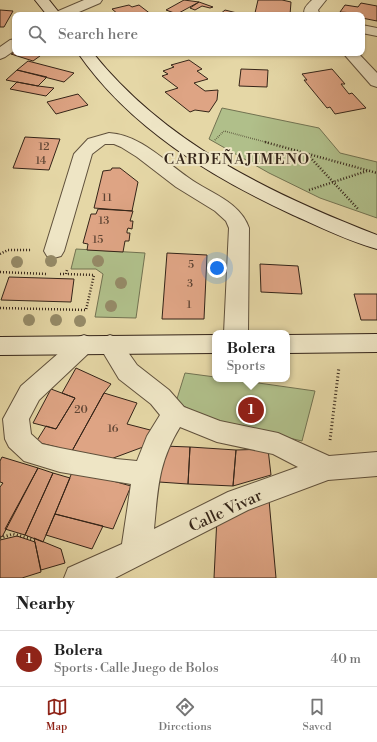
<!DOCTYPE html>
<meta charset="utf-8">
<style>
body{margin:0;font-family:"Libre Bodoni",serif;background:#f2f2f2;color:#222}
.you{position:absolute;left:217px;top:268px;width:14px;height:14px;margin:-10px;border:3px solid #fff;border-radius:50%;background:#1a73e8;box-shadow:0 0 0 6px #1a73e833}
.badge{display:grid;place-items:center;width:26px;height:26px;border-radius:50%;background:#8f2418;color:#fff;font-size:13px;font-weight:700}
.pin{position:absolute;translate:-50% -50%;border:2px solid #fff;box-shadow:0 1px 4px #0006}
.popup{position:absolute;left:212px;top:330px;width:78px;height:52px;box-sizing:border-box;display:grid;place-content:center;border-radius:8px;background:#fff;filter:drop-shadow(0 1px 3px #0005);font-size:13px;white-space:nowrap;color:#767676}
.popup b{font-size:15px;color:#222}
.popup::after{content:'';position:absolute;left:50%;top:100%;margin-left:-8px;border:8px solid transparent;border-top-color:#fff}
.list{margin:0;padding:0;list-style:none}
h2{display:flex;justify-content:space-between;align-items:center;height:52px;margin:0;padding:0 16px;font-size:17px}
h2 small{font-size:13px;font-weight:400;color:#767676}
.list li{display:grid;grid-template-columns:26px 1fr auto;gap:12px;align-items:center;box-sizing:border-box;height:56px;padding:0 16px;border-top:1px solid #e0e0e0}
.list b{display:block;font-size:15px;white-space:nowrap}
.list p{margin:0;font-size:13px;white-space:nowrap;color:#767676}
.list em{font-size:13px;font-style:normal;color:#767676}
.icon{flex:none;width:22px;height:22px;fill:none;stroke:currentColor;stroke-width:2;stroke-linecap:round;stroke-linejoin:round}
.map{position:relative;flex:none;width:377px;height:578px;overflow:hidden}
.search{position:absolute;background:#fff;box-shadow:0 1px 3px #0004;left:12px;right:12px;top:12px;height:44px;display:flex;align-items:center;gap:10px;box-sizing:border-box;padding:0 14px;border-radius:8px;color:#767676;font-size:15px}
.sheet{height:108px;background:#fff}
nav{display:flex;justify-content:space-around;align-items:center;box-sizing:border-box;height:56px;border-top:1px solid #e0e0e0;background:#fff;font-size:11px;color:#767676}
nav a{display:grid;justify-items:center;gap:2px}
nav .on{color:#8f2418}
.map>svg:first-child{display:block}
.green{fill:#b0bf8a;stroke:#727251}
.building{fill:#dea484;stroke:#342418}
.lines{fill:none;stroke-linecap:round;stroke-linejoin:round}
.street-casing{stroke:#60513c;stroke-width:2}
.secondary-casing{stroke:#342418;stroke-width:2}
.path-far2{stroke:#342418;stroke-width:1.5;stroke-dasharray:0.5 1.5;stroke-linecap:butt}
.path-far1{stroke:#342418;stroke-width:2.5;stroke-dasharray:1 2;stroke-linecap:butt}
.path{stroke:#342418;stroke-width:3;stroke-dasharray:1 2.5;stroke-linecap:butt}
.street{fill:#eee5c5;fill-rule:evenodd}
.secondary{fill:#eee5c5;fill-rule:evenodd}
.tree{fill:#958a67}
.labels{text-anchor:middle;stroke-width:4;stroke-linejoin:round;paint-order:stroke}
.number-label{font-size:11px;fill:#5e4433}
.quarter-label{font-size:15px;letter-spacing:1px;fill:#342418;stroke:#eee5c5}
.near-street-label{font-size:16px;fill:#342418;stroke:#eee5c5}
</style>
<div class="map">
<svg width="377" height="578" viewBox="0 0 377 578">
<rect width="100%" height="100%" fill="#e5d7a6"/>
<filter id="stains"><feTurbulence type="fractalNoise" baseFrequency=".005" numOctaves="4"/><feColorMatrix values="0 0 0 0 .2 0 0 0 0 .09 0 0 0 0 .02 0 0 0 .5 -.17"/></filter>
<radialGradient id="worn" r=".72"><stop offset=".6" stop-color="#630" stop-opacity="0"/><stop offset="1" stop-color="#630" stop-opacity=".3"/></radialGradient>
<path class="green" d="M 222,108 L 319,128 L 340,153 L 377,162 L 377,218 L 320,198 L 269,173 L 209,139 Z
M 76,249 L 145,253 L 136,318 L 95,317 L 103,274 L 96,269 L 71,269 Z
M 185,373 L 215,377 L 215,379 L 230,379 L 315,391 L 302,441 L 208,419 L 176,402 Z"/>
<path class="building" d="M 184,0 L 199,2 L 177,14 L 166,10 Z
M 258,0 L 282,0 L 291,2 L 290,15 L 255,13 Z
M 199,2 L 213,7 L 210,8 L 202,6 L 195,10 L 190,8 Z
M 361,3 L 377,6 L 377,21 L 362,18 L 362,15 L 353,15 L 354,13 L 340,12 L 345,5 L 358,7 Z
M 129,5 L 132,7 L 139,5 L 152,15 L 119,15 L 112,9 Z
M 0,10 L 13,11 L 4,27 L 0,27 Z
M 225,10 L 237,13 L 238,15 L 219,15 Z
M 15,52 L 15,53 L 44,53 L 33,61 L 11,54 Z
M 189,60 L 202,69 L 197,71 L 208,79 L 194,83 L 205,91 L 218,90 L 217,100 L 209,112 L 195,110 L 190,112 L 165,92 L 178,88 L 162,76 L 168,74 L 163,71 L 174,67 L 171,65 Z
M 28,61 L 74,73 L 64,82 L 17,70 Z
M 241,69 L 268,70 L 267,87 L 239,86 Z
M 332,69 L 345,84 L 341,84 L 349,94 L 352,93 L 366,108 L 335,114 L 330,107 L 327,108 L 304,80 L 307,80 L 302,74 Z
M 17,70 L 47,77 L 38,86 L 6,80 Z
M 17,82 L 38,86 L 54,88 L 46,96 L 10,89 Z
M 78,94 L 88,105 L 56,114 L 47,102 Z
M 25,137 L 60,139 L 49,170 L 13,168 Z
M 112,168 L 120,168 L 138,182 L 132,211 L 94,208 L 103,171 L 111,170 Z
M 98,209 L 133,211 L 130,221 L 133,221 L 132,229 L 128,228 L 127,231 L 127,233 L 130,233 L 129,241 L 125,241 L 123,252 L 87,250 L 88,244 L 83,243 L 91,214 L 96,214 Z
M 167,253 L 207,255 L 204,319 L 162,319 Z
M 260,264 L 298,266 L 302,294 L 261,292 Z
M 9,277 L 74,279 L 71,302 L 1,300 Z
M 354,294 L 377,294 L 377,320 L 361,320 Z
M 76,368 L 111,384 L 104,393 L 72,451 L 36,442 L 46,426 L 56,429 L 75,398 L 62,393 Z
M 51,389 L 75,398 L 56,429 L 33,423 Z
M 104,393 L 137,403 L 127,424 L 154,431 L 143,447 L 108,460 L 72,451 Z
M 163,446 L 190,447 L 188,484 L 159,482 Z
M 190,447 L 236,450 L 233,486 L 188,484 Z
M 268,449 L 271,475 L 233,486 L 236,450 Z
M 2,457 L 38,468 L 2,537 L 0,536 L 0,487 L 3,483 L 0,482 L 0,461 Z
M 38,468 L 53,473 L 25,535 L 5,529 Z
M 73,470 L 131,486 L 113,529 L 55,514 Z
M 53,473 L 70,478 L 43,542 L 25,535 Z
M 269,500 L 276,578 L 214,578 L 217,517 Z
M 55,514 L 103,526 L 92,549 L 46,535 Z
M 17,536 L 35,542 L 41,572 L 22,578 L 0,578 L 0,540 Z
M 34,538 L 61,549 L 65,563 L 41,570 Z"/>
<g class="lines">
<defs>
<path id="street" d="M 84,0 L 102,0 L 100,3 L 72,15 L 54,15 L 56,12 Z
M 312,0 L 326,0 L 318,10 L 320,15 L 305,15 C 302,9 308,4 312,0 Z
M 362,25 L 377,28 L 377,36 L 362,33 Z
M 15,39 L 15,50 L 5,57 L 0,59 L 0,47 L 10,40 Z
M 343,53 L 358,53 L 377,73 L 377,87 L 371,85 Z
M 109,133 C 141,135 164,161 189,178 C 209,193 240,201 249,228 L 248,333 L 224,333 L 229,228 L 226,221 L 215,211 L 176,187 L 137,157 L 121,147 L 114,144 L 105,144 L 92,154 L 64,251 L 61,256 L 54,258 L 47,256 L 44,251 L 74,154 L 88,139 Z
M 84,335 L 92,338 L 96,344 L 92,350 L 39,400 L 29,419 L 31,434 L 42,444 L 60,448 L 116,459 L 137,461 L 147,436 L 160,415 L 151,404 L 119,379 L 98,344 L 102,338 L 110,335 L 118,338 L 137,365 L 169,390 L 184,407 L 220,421 L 278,433 L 329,456 L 377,452 L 377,476 L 328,480 L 248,510 L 115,578 L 64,578 L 68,568 L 122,544 L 131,484 L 60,472 L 24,461 L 9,447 L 5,439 L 3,419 L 21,386 L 76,338 ZM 180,427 L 217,442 L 273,454 L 298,467 L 228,492 L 154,529 C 158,488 158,463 180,427 Z"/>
<path id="secondary" d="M 35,0 L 49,0 L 61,15 L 47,15 Z
M 78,53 L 93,53 C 165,143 271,194 377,235 L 377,249 C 348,241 320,227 293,215 C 211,177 130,128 78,53 Z
M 377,334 L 377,352 L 287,353 L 287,335 Z
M 215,335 L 215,353 L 0,355 L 0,337 Z"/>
</defs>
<use href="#street" class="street-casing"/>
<use href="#secondary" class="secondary-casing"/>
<path class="path-far2" d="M 215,140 L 224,131 L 269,143"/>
<path class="path-far1" d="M 265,142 L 377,173
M 308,155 L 359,210
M 257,164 L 297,152
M 309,190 L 367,171
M 0,254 L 8,250 L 31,250
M 0,272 L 47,274
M 60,274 L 66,274 L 67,270
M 0,308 L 86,310 L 94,275 L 66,274"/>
<path class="path" d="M 330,440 L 339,367
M 0,538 L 13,534 L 33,539"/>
<use href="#street" class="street"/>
<use href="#secondary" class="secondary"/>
</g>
<g class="tree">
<circle cx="51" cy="261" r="6"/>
<circle cx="98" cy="261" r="6"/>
<circle cx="17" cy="262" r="6"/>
<circle cx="121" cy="283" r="6"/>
<circle cx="111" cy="306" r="6"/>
<circle cx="29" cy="320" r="6"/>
<circle cx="56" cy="320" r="6"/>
<circle cx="80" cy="321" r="6"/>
</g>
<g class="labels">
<g class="number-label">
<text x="44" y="150">12</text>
<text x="41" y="164">14</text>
<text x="107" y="201">11</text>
<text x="104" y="224">13</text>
<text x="98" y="243">15</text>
<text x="191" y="268">5</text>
<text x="190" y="287">3</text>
<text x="189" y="308">1</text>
<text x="81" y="413">20</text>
<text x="113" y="432">16</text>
</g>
<g class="quarter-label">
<text x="237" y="164">CARDEÑAJIMENO</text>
</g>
<g class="near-street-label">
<text transform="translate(225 510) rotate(-25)" y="6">Calle Vivar</text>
</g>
</g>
<rect width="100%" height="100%" filter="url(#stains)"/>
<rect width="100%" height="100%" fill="url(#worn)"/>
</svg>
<div class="you"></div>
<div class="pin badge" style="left:251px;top:410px">1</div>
<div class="popup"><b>Bolera</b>Sports</div>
<div class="search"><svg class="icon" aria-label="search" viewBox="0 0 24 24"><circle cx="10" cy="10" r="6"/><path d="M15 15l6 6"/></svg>Search here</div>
</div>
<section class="sheet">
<h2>Nearby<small></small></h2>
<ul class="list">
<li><span class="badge">1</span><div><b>Bolera</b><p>Sports · Calle Juego de Bolos</p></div><em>40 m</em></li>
</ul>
</section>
<nav>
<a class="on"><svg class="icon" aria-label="map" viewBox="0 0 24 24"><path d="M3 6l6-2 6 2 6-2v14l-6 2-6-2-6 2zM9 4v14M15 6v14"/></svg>Map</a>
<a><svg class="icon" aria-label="directions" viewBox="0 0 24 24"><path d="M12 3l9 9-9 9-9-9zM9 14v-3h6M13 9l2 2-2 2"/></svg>Directions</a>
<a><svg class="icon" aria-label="saved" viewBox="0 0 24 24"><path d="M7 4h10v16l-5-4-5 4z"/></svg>Saved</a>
</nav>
